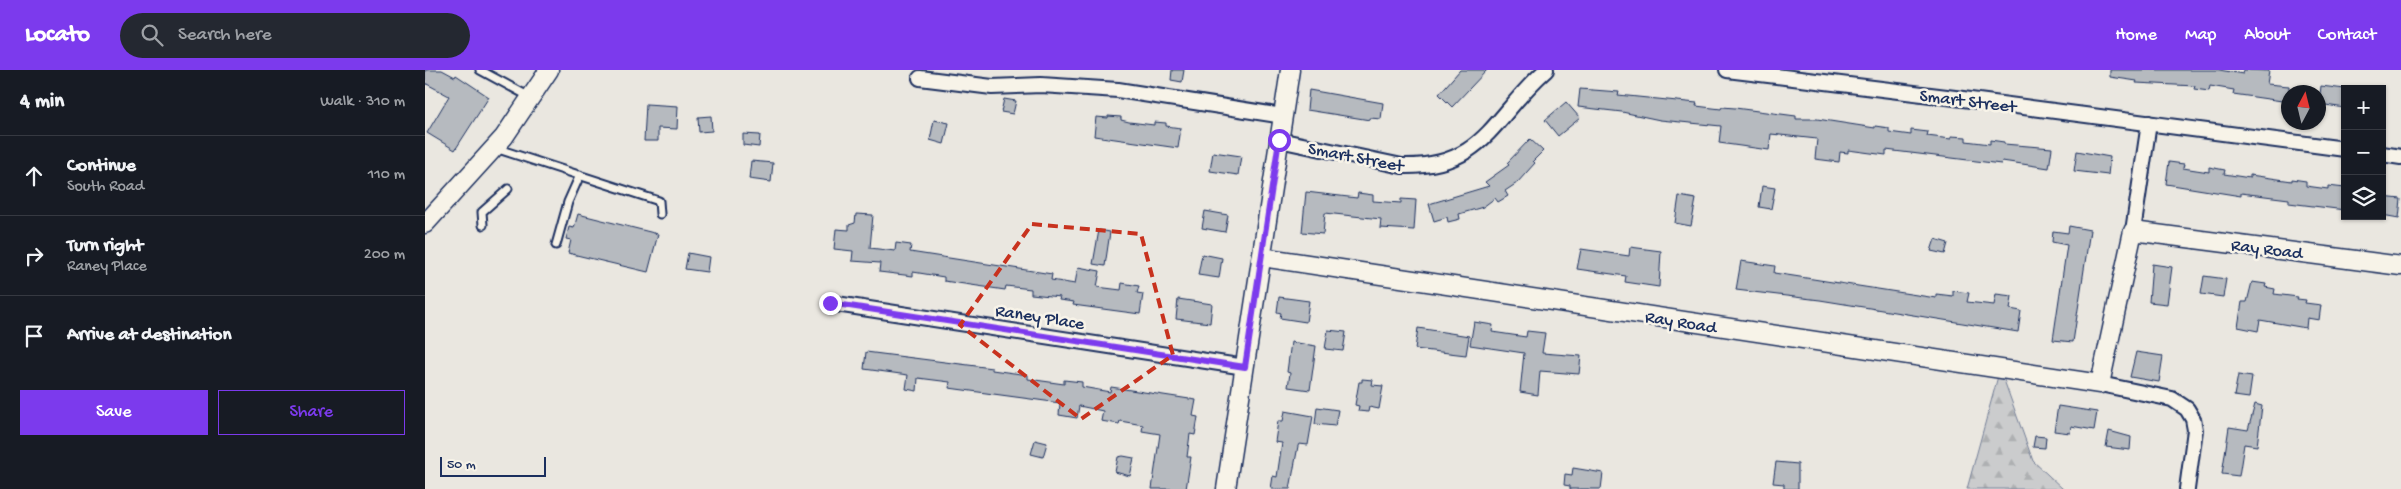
<!DOCTYPE html>
<meta charset="utf-8">
<style>
body{margin:0;font-family:"Gochi Hand",sans-serif;background:#242831;color:#f1f3f6}
.controls{position:absolute;right:15px;top:15px;display:grid;overflow:hidden;border-radius:0px;box-shadow:0 1px 4px #0004}
.controls button{width:45px;height:45px;display:grid;place-items:center;padding:0;border:0;border-bottom:1px solid #363941;background:#171b24;color:#f1f3f6;font:25px sans-serif}
.compass{position:absolute;left:1856px;top:15px;width:45px;height:45px;border-radius:50%;background:#171b24;box-shadow:0 1px 4px #0004;rotate:7deg}
.scale{position:absolute;left:15px;bottom:12px;width:106px;box-sizing:border-box;padding-left:5px;border:2px solid #1b2f5e;border-top:0;font-size:14px;line-height:18px;white-space:nowrap;color:#1b2f5e;-webkit-text-stroke:4px #f7f3e8;paint-order:stroke}
.stop{position:absolute;width:15px;height:15px;margin:-11px;border:4px solid #7c3aed;border-radius:50%;background:#fff}
.stop.end{background:#7c3aed;border-color:#fff;box-shadow:0 1px 5px #0008}
.list{margin:0;padding:0;list-style:none}
h2{display:flex;justify-content:space-between;align-items:center;height:65px;margin:0;padding:0 20px;font-size:21px}
h2 small{font-size:16px;font-weight:400;color:#9ea1a6}
.list li{display:grid;grid-template-columns:32px 1fr auto;gap:15px;align-items:center;box-sizing:border-box;height:80px;padding:0 20px;border-top:1px solid #363941}
.list b{display:block;font-size:19px;white-space:nowrap}
.list p{margin:0;font-size:16px;white-space:nowrap;color:#9ea1a6}
.list em{font-size:16px;font-style:normal;color:#9ea1a6}
.actions{display:flex;gap:10px;padding:15px 20px}
.actions a{flex:1;padding:11px 0;border:1px solid #7c3aed;border-radius:0px;text-align:center;font-size:18px;color:#7c3aed}
.actions .main{background:#7c3aed;color:#fff}
.icon{flex:none;width:28px;height:28px;fill:none;stroke:currentColor;stroke-width:2;stroke-linecap:round;stroke-linejoin:round}
.map{position:relative;flex:none;width:1976px;height:419px;overflow:hidden}
header{display:flex;align-items:center;gap:30px;box-sizing:border-box;height:70px;padding:0 25px;background:#7c3aed;color:#fff}
header strong{font-size:24px}
nav{display:flex;gap:28px;margin-inline-start:auto;font-size:18px}
.search{width:350px;height:45px;background:#242831;display:flex;align-items:center;gap:12px;box-sizing:border-box;padding:0 18px;border-radius:28px;color:#9ea1a6;font-size:19px}
main{display:flex}
aside{flex:1;background:#171b24}
.map>svg:first-child{display:block}
.forest{fill:url(#forest-firs);stroke:#737e96}
.building{fill:#b6babf;stroke:#1b2f5e}
.lines{fill:none;stroke-linecap:round;stroke-linejoin:round}
.service-casing{stroke:#1b2f5e;stroke-width:11}
.minor-casing{stroke:#1b2f5e;stroke-width:18}
.tertiary-casing{stroke:#1b2f5e;stroke-width:21}
.service{stroke:#f7f3e8;stroke-width:7}
.minor{stroke:#f7f3e8;stroke-width:14}
.tertiary{stroke:#f7f3e8;stroke-width:18}
.route{stroke:#7c3aed;stroke-width:6}
.marked{fill:none;stroke:#c8321e;stroke-width:4;stroke-dasharray:10 6;stroke-linejoin:round}
.labels{text-anchor:middle;stroke-width:5;stroke-linejoin:round;paint-order:stroke}
.street-label{font-size:18px;fill:#1b2f5e;stroke:#f7f3e8}
</style>
<header>
<strong>Locato</strong>
<div class="search"><svg class="icon" aria-label="search" viewBox="0 0 24 24"><circle cx="10" cy="10" r="6"/><path d="M15 15l6 6"/></svg>Search here</div>
<nav><a>Home</a><a>Map</a><a>About</a><a>Contact</a></nav>
</header>
<main>
<aside>
<h2>4 min<small>Walk · 310 m</small></h2>
<ul class="list">
<li><svg class="icon" aria-label="ahead" viewBox="0 0 24 24"><path d="M12 20V5M6 11l6-6 6 6"/></svg><div><b>Continue</b><p>South Road</p></div><em>110 m</em></li>
<li><svg class="icon" aria-label="right" viewBox="0 0 24 24"><path d="M7 20v-9h11M14 6l5 5-5 5"/></svg><div><b>Turn right</b><p>Raney Place</p></div><em>200 m</em></li>
<li><svg class="icon" aria-label="arrive" viewBox="0 0 24 24"><path d="M6 21V4h12l-3 4 3 4H6"/></svg><div><b>Arrive at destination</b></div></li>
</ul>
<div class="actions"><a class="main">Save</a><a>Share</a></div>
</aside>
<div class="map">
<svg width="1976" height="419" viewBox="0 0 1976 419">
<defs>
<pattern id="forest-firs" width="22" height="20" patternUnits="userSpaceOnUse" patternTransform="scale(1.25)"><rect width="22" height="20" fill="#cbcccd"/><path d="M5 1l3.5 6h-7zM16 11l3.5 6h-7z" fill="#aeb0b2"/></pattern>
</defs>
<rect width="100%" height="100%" fill="#eae7e0"/>
<filter id="ink" filterUnits="userSpaceOnUse"><feTurbulence type="fractalNoise" baseFrequency=".02" numOctaves="2"/><feDisplacementMap in="SourceGraphic" scale="10" xChannelSelector="R" yChannelSelector="G"/><feConvolveMatrix kernelMatrix="1 2 1 2 8 2 1 2 1" color-interpolation-filters="sRGB"/></filter>
<g filter="url(#ink)">
<path class="forest" d="M 1575,299 L 1608,391 L 1638,419 L 1542,419 Z"/>
<path class="building" d="M 0,0 L 17,0 L 30,7 L 31,5 L 64,27 L 30,80 L 2,63 L 24,26 L 0,13 Z
M 747,0 L 759,0 L 757,12 L 746,10 Z
M 1035,0 L 1062,0 L 1027,37 L 1014,24 Z
M 1685,0 L 1794,0 L 1818,4 L 1819,0 L 1844,1 L 1842,14 L 1864,16 L 1864,32 L 1808,24 L 1809,20 L 1785,16 L 1784,21 L 1769,19 L 1770,16 L 1711,13 L 1712,11 L 1685,7 Z
M 1896,16 L 1920,19 L 1920,38 L 1894,34 Z
M 1155,19 L 1194,22 L 1193,25 L 1272,33 L 1271,36 L 1296,39 L 1297,37 L 1310,38 L 1371,46 L 1371,49 L 1392,49 L 1450,58 L 1450,56 L 1464,58 L 1464,62 L 1486,65 L 1486,60 L 1503,62 L 1502,66 L 1526,69 L 1526,66 L 1541,67 L 1541,71 L 1565,74 L 1565,70 L 1579,72 L 1579,74 L 1627,78 L 1624,98 L 1577,91 L 1576,94 L 1461,80 L 1461,85 L 1423,80 L 1423,83 L 1415,82 L 1414,92 L 1390,89 L 1392,69 L 1346,64 L 1344,80 L 1294,73 L 1296,56 L 1235,50 L 1197,42 L 1153,37 Z
M 884,20 L 958,33 L 956,49 L 945,48 L 945,50 L 882,40 Z
M 579,29 L 591,31 L 588,44 L 576,42 Z
M 1141,32 L 1155,48 L 1133,66 L 1120,50 Z
M 221,34 L 253,36 L 252,59 L 233,58 L 233,71 L 219,71 Z
M 286,46 L 287,61 L 274,62 L 273,47 Z
M 683,46 L 696,47 L 696,50 L 704,52 L 729,55 L 729,52 L 741,53 L 741,56 L 756,58 L 753,78 L 669,66 L 671,47 L 683,48 Z
M 509,50 L 524,53 L 519,74 L 505,70 Z
M 318,64 L 335,65 L 334,77 L 318,75 Z
M 1105,69 L 1118,81 L 1108,91 L 1110,93 L 1092,113 L 1080,121 L 1083,126 L 1073,132 L 1070,128 L 1058,137 L 1034,144 L 1035,149 L 1023,152 L 1022,147 L 1009,151 L 1004,134 L 1064,116 L 1060,112 L 1084,95 L 1082,93 Z
M 1652,81 L 1685,87 L 1683,105 L 1649,101 Z
M 788,82 L 816,86 L 813,105 L 785,101 Z
M 326,91 L 348,93 L 346,112 L 324,109 Z
M 1744,92 L 1759,94 L 1758,98 L 1784,102 L 1784,97 L 1800,100 L 1799,104 L 1825,108 L 1825,105 L 1867,111 L 1867,109 L 1881,111 L 1881,116 L 1903,119 L 1903,116 L 1920,118 L 1920,140 L 1864,133 L 1864,129 L 1816,123 L 1816,126 L 1741,114 Z
M 1337,116 L 1350,118 L 1346,139 L 1334,137 Z
M 881,122 L 932,128 L 933,123 L 948,125 L 948,131 L 976,133 L 976,129 L 991,130 L 989,160 L 955,158 L 956,149 L 900,143 L 898,164 L 877,162 Z
M 1254,126 L 1271,129 L 1266,156 L 1250,153 Z
M 1957,127 L 1976,129 L 1974,148 L 1957,145 Z
M 780,141 L 803,145 L 800,162 L 777,158 Z
M 153,144 L 233,164 L 223,202 L 143,183 L 146,170 L 141,169 L 144,157 L 149,158 Z
M 431,144 L 448,145 L 445,178 L 470,181 L 471,173 L 486,175 L 485,182 L 627,204 L 626,210 L 650,214 L 653,197 L 675,201 L 672,217 L 696,220 L 697,213 L 714,216 L 712,223 L 718,224 L 715,244 L 648,235 L 649,232 L 634,230 L 635,227 L 606,224 L 606,219 L 581,216 L 580,220 L 519,211 L 519,207 L 488,202 L 488,206 L 454,202 L 455,193 L 427,191 L 428,181 L 409,179 L 411,159 L 424,160 L 424,155 L 430,153 Z
M 1644,156 L 1665,160 L 1648,272 L 1628,270 L 1642,175 L 1627,172 L 1628,161 L 1643,163 Z
M 674,160 L 685,162 L 680,196 L 668,194 Z
M 1510,169 L 1523,173 L 1520,184 L 1506,181 Z
M 1205,177 L 1236,181 L 1234,217 L 1200,212 L 1201,206 L 1152,199 L 1156,179 L 1204,186 Z
M 263,183 L 284,187 L 282,202 L 260,199 Z
M 777,184 L 797,188 L 794,208 L 773,205 Z
M 1316,191 L 1350,196 L 1349,203 L 1511,228 L 1511,224 L 1528,226 L 1528,221 L 1544,223 L 1542,232 L 1569,235 L 1571,224 L 1587,226 L 1585,239 L 1596,241 L 1593,262 L 1395,230 L 1311,220 Z
M 1727,194 L 1747,197 L 1742,234 L 1724,232 Z
M 1779,206 L 1801,209 L 1798,227 L 1776,224 Z
M 1827,212 L 1841,214 L 1840,217 L 1850,219 L 1849,224 L 1873,227 L 1872,229 L 1881,230 L 1880,233 L 1896,235 L 1894,250 L 1882,248 L 1881,258 L 1835,250 L 1833,261 L 1813,257 L 1817,232 L 1822,232 Z
M 854,227 L 884,231 L 881,252 L 855,248 L 856,243 L 852,242 Z
M 753,229 L 787,234 L 785,253 L 751,249 Z
M 1049,252 L 1068,255 L 1067,262 L 1101,267 L 1102,261 L 1120,263 L 1117,283 L 1156,286 L 1154,304 L 1115,301 L 1113,325 L 1095,322 L 1099,283 L 1045,275 Z
M 993,258 L 1044,266 L 1041,285 L 990,279 Z
M 903,260 L 921,262 L 918,281 L 900,279 Z
M 866,272 L 891,276 L 885,320 L 863,317 L 865,303 L 862,302 Z
M 441,282 L 567,298 L 567,300 L 603,305 L 603,309 L 639,314 L 639,310 L 657,312 L 657,317 L 685,322 L 686,317 L 771,330 L 768,346 L 773,347 L 770,365 L 765,364 L 762,387 L 766,387 L 761,419 L 727,419 L 735,364 L 717,361 L 718,355 L 695,351 L 694,354 L 676,351 L 678,341 L 654,336 L 652,348 L 634,345 L 635,333 L 524,318 L 525,312 L 493,308 L 492,321 L 481,319 L 483,305 L 439,299 Z
M 1711,282 L 1738,286 L 1734,312 L 1705,307 Z
M 1813,305 L 1827,307 L 1824,328 L 1809,326 Z
M 937,309 L 948,310 L 947,315 L 958,316 L 954,339 L 944,337 L 943,342 L 933,341 L 934,336 L 930,335 L 934,312 L 937,312 Z
M 1830,334 L 1837,336 L 1832,376 L 1819,374 L 1814,406 L 1797,404 L 1804,357 L 1823,360 Z
M 1633,336 L 1672,342 L 1669,360 L 1646,356 L 1645,363 L 1629,361 Z
M 892,337 L 913,340 L 910,356 L 890,354 Z
M 860,341 L 888,346 L 883,375 L 874,374 L 873,376 L 865,419 L 846,419 L 848,406 L 852,407 L 857,373 L 850,372 L 853,351 L 858,351 Z
M 1684,361 L 1706,367 L 1705,380 L 1681,377 Z
M 1610,366 L 1621,367 L 1620,378 L 1608,377 Z
M 610,370 L 622,373 L 618,387 L 606,384 Z
M 698,386 L 709,388 L 705,406 L 690,402 L 693,387 Z
M 1351,392 L 1373,394 L 1373,419 L 1359,419 L 1359,414 L 1348,413 Z
M 1148,398 L 1178,403 L 1176,419 L 1145,419 L 1145,416 L 1139,415 L 1140,404 L 1147,405 Z"/>
<g class="lines">
<defs>
<path id="service" d="M 55,0 L 105,27
M 70,78 L 234,131 L 235,144
M 58,155 L 57,142 L 83,119
M 131,175 L 143,132 L 155,105"/>
<path id="minor" d="M 1302,0 L 1538,29 L 1920,79
M 495,8 L 567,17 L 616,15 L 693,20 L 858,46
M 854,70 L 977,96 C 1060,98 1068,46 1121,0
M 1957,84 L 1976,87
M 1708,161 L 1724,53
M 405,233 L 820,297
M 1675,314 L 1747,329 L 1762,339 L 1768,349 L 1770,360 L 1762,419"/>
<path id="tertiary" d="M 0,154 L 79,67 L 124,0
M 837,187 L 1675,314 L 1708,161 L 1976,196
M 801,419 L 865,0"/>
</defs>
<use href="#service" class="service-casing"/>
<use href="#minor" class="minor-casing"/>
<use href="#tertiary" class="tertiary-casing"/>
<use href="#service" class="service"/>
<use href="#minor" class="minor"/>
<use href="#tertiary" class="tertiary"/>
</g>
</g>
<g class="lines" filter="url(#ink)">
<path class="route" d="M 405,233 L 820,297 L 854,70"/>
</g>
<path class="marked" d="M 607,154 L 716,164 L 748,285 L 656,349 L 535,255 Z"/>
<g class="labels">
<g class="street-label">
<text transform="translate(1543 30) rotate(7)" y="6">Smart Street</text>
<text transform="translate(931 86) rotate(11)" y="6">Smart Street</text>
<text transform="translate(1842 178) rotate(7)" y="6">Ray Road</text>
<text transform="translate(615 246) rotate(9)" y="6">Raney Place</text>
<text transform="translate(1256 251) rotate(9)" y="6">Ray Road</text>
</g>
</g>
</svg>
<div class="controls">
<button>+</button>
<button>−</button>
<button><svg class="icon" aria-label="layers" viewBox="0 0 24 24"><path d="M12 4l9 5-9 5-9-5zM3 14l9 5 9-5"/></svg></button>
</div>
<svg class="compass" viewBox="-18 -18 36 36"><path d="M0-13l5 13h-10z" fill="#e53935"/><path d="M0 13l5-13h-10z" fill="#9ea1a6"/></svg>
<div class="scale">50 m</div>
<div class="stop" style="left:854px;top:70px"></div>
<div class="stop end" style="left:405px;top:233px"></div>
</div>
</main>
